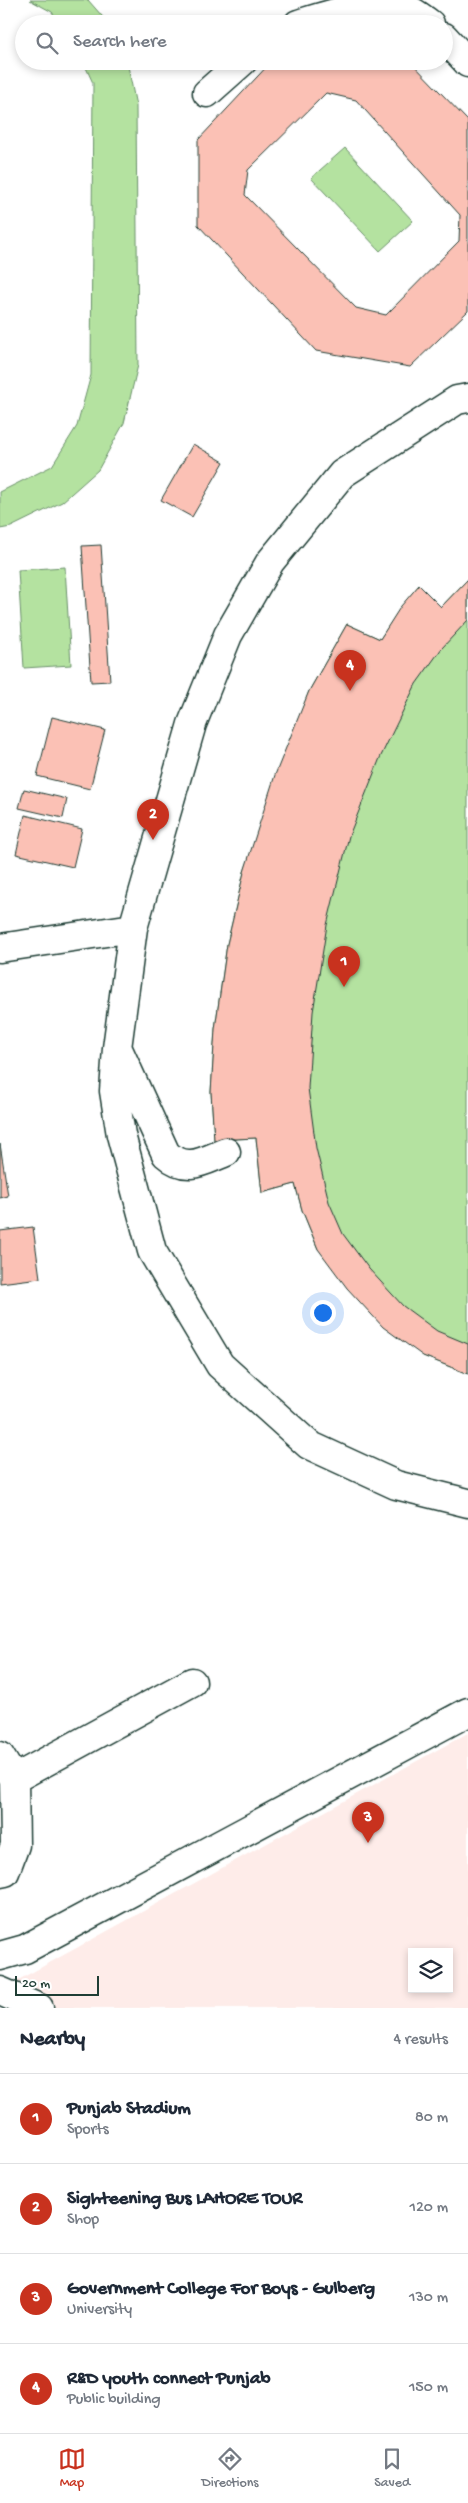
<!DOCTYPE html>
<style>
body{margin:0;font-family:"Gochi Hand",sans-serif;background:#f6f6f7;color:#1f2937}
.controls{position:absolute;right:15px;bottom:15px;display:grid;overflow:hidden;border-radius:0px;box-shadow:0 2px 8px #0003}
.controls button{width:45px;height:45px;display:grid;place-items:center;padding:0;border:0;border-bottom:1px solid #e0e1e3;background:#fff;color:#1f2937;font:25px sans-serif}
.scale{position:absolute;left:15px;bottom:12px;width:84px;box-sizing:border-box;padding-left:5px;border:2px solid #1f3d34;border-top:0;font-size:14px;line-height:18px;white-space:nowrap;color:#1f3d34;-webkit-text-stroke:4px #fff;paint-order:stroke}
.you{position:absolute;left:322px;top:1312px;width:18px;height:18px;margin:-12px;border:4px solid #fff;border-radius:50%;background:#1a73e8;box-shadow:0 0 0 8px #1a73e833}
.badge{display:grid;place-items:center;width:32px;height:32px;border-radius:50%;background:#c8321e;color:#fff;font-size:16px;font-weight:700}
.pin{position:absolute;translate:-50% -41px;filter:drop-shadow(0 1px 2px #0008)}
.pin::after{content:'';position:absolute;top:26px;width:18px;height:15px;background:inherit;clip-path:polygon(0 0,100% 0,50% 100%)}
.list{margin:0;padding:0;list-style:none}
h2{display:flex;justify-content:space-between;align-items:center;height:65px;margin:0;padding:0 20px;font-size:21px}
h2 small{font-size:16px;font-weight:400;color:#747a83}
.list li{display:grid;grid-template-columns:32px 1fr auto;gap:15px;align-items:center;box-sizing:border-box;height:90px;padding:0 20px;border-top:1px solid #e0e1e3}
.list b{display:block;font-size:19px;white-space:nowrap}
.list p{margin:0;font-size:16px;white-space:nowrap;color:#747a83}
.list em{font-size:16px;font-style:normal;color:#747a83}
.icon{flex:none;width:28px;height:28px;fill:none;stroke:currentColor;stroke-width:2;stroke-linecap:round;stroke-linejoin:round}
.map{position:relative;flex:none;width:468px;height:2008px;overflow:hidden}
.search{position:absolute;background:#fff;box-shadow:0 2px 8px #0003;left:15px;right:15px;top:15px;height:55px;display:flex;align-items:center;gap:12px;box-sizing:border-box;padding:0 18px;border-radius:28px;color:#747a83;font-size:19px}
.sheet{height:425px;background:#fff}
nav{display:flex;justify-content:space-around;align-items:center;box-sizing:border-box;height:70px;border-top:1px solid #e0e1e3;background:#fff;font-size:14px;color:#747a83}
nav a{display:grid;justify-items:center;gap:2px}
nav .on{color:#c8321e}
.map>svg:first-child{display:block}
.built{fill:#feece9;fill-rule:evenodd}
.green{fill:#b4e2a0;stroke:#6a906a}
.building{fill:#fbc1b5;stroke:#1f3d34;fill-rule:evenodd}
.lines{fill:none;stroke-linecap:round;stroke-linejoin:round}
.minor-casing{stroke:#1f3d34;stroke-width:31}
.minor{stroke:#fff;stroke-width:28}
</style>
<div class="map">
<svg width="468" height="2008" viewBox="0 0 468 2008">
<rect width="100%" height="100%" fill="#fff"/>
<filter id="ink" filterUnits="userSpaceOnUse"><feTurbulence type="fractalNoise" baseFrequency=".02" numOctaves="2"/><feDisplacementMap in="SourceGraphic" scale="10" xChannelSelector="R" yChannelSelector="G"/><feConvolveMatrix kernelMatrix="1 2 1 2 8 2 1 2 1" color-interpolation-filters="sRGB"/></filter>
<g filter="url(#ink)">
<path class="built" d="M 468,1733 L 468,2008 L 0,2008 L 0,1990 ZM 412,1952 L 449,1952 L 449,1989 L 412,1989 Z"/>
<path class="green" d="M 30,0 L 88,0 L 109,24 L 60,24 L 52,12 Z
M 83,61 L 127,61 L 136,106 L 138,365 L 124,423 L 98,470 L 62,502 L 11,527 L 0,529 L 0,492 L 52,466 L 77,426 L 91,375 L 93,83 Z
M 345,148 L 413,221 L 380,251 L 311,178 Z
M 65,567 L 71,665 L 24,668 L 18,570 Z
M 468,579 L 468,1374 L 423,1356 L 318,1249 L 302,1210 L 295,1184 L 262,1193 L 256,1138 L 214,1140 L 211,1092 L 215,1029 L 227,944 L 244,872 L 309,691 L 347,624 L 380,639 L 401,607 L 419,585 L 441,607 Z"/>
<path class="building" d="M 272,61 L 410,61 L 468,121 L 468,311 L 410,367 L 316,351 L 198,225 L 198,140 ZM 326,93 L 356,100 L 460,215 L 459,241 L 386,315 L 356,308 L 245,195 L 248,170 Z
M 193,444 L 224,462 L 192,517 L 161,500 Z
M 101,545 L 110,681 L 91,682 L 82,546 Z
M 468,579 L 468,620 L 442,648 L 416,684 L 380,758 L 349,836 L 327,925 L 313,1012 L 308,1088 L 316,1148 L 329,1202 L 343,1234 L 369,1269 L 403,1306 L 437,1331 L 468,1344 L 468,1374 L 423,1356 L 383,1327 L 347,1288 L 318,1249 L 302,1210 L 295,1184 L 262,1193 L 256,1138 L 214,1140 L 211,1092 L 215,1029 L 227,944 L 244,872 L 275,775 L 309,691 L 347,624 L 380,639 L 401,606 L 419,585 L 441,607 Z
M 52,717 L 105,730 L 90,789 L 37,776 Z
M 24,789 L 67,799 L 63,818 L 19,808 Z
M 25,815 L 82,829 L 73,867 L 16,854 Z
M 0,1144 L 8,1196 L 0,1198 Z
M 33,1227 L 40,1278 L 0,1283 L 0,1231 Z"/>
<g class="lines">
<defs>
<path id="minor" d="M 298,24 C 333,13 371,0 407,9 C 415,12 423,19 430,24
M 444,37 L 468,63
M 207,93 L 243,61
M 468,398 L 457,400 L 342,474 L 270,562 L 228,635 L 192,724 L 133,928 L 117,1048 L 114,1091 L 121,1135 L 152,1251 L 220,1365 L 309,1445 L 396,1485 L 468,1503
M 0,948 L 133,928
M 118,1049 L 166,1154 C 187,1173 203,1161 226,1152
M 0,1756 L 14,1779 L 15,1845 L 5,1872 L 0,1873
M 14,1779 L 192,1682
M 0,1956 L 25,1949 L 468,1712
M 0,1991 L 39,2008"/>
</defs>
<use href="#minor" class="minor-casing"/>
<use href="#minor" class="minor"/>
</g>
</g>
</svg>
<div class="controls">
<button><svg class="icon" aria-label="layers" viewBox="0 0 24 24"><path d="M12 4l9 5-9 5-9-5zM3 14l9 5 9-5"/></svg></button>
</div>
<div class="scale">20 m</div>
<div class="you"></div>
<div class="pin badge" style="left:344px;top:987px">1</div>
<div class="pin badge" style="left:153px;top:840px">2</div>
<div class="pin badge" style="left:368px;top:1843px">3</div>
<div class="pin badge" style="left:350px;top:691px">4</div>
<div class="search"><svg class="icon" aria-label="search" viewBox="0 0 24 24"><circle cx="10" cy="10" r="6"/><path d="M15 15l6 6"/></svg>Search here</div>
</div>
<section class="sheet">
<h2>Nearby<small>4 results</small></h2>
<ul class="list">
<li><span class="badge">1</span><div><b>Punjab Stadium</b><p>Sports</p></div><em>80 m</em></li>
<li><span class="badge">2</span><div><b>Sighteening Bus LAHORE TOUR</b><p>Shop</p></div><em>120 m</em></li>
<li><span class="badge">3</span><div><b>Government College For Boys - Gulberg</b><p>University</p></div><em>130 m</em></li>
<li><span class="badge">4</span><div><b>R&amp;D youth connect Punjab</b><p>Public building</p></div><em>150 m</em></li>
</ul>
</section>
<nav>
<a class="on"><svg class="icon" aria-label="map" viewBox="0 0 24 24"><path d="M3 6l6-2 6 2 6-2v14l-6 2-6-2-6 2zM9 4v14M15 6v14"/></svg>Map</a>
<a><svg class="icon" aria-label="directions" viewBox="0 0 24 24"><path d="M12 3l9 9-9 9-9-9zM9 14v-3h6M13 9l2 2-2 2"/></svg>Directions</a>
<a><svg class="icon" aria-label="saved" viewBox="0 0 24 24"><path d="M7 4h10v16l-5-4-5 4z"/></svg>Saved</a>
</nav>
